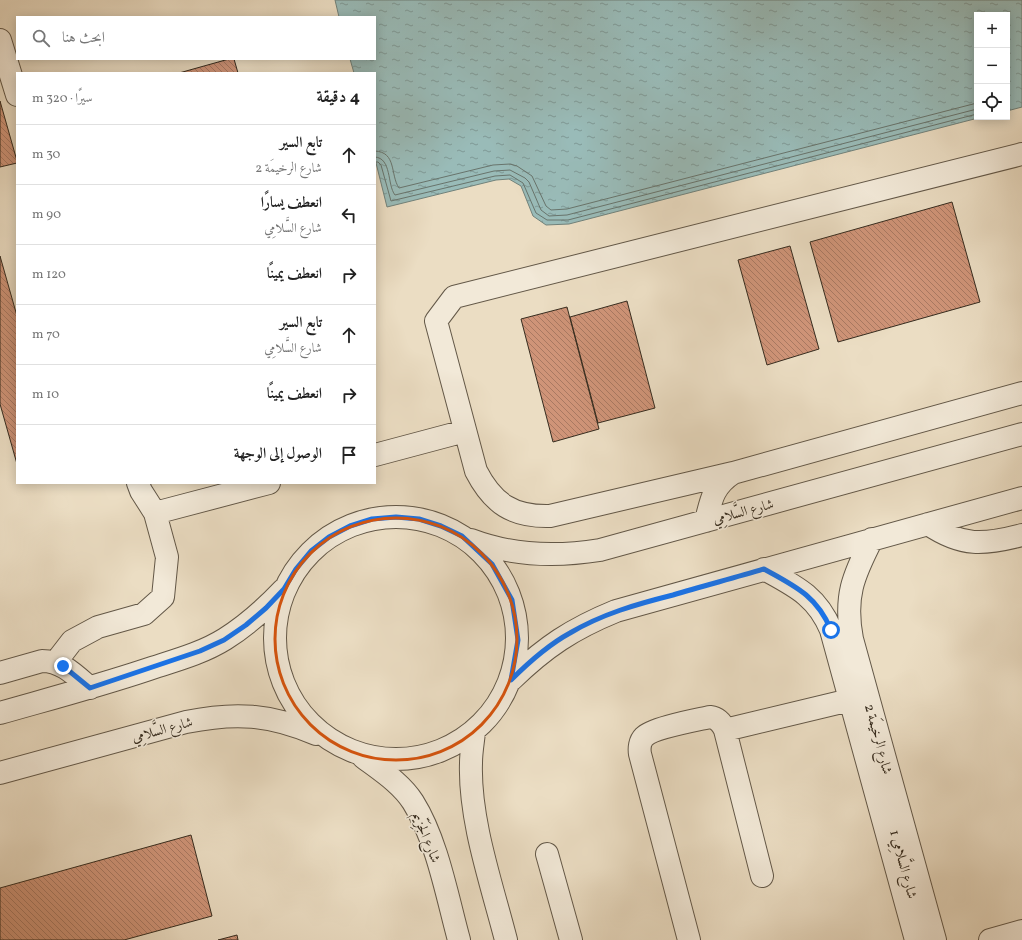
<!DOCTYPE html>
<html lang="ar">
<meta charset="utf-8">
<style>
body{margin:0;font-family:Vollkorn,Amiri,serif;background:#f2f2f2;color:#222;direction:rtl}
.controls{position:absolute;right:12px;top:12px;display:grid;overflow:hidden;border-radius:0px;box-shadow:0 2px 10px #0003}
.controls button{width:36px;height:36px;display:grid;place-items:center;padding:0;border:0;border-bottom:1px solid #e0e0e0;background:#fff;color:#222;font:20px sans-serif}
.stop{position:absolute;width:12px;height:12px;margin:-9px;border:3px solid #1a73e8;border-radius:50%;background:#fff}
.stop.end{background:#1a73e8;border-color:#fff;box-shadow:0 1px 4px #0008}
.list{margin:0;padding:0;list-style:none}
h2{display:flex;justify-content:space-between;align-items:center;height:52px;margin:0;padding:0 16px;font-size:17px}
h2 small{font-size:13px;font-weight:400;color:#767676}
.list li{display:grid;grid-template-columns:26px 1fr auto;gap:12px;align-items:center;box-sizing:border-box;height:60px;padding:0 16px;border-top:1px solid #e0e0e0}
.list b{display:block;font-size:15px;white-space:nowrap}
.list p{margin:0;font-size:13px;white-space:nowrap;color:#767676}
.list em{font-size:13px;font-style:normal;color:#767676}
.icon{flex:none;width:22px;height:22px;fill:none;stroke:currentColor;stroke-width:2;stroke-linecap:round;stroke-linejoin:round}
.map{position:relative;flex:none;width:1022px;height:940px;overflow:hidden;direction:ltr}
.search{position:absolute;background:#fff;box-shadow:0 2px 10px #0003;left:16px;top:16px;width:360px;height:44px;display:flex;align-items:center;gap:10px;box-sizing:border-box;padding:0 14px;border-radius:0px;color:#767676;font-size:15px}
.panel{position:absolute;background:#fff;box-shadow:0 2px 10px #0003;left:16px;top:72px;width:360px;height:412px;border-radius:0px;direction:rtl}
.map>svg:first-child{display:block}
.water{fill:url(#water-ripples);stroke:#71827b}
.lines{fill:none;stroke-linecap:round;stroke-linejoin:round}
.shore{stroke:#68746c;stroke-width:1}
.building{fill:url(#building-back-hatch);stroke:#362c1f}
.minor-casing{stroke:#635848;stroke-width:24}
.minor{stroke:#f2e9d8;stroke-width:22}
.route{stroke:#1a73e8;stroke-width:5}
.marked{fill:none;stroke:#d6540e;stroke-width:3;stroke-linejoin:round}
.labels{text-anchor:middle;stroke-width:3;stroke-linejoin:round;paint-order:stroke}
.street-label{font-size:14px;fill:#362c1f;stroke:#f2e9d8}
</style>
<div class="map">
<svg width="1022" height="940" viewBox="0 0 1022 940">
<defs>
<pattern id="water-ripples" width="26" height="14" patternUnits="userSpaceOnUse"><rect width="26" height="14" fill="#99bbb8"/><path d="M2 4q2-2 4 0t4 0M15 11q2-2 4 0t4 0" fill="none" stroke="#7e9895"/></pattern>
<pattern id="building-back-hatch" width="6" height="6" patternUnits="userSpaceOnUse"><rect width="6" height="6" fill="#cf9478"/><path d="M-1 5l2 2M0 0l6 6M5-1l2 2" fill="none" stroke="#a97962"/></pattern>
</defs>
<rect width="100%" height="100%" fill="#ebddc3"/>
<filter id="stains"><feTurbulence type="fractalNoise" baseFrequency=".005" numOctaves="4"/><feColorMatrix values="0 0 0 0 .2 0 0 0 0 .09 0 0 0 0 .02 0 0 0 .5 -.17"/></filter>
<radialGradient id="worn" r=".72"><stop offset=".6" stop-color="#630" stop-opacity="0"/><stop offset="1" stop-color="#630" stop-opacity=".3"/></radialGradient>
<path class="water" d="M 335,0 L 1022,0 L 1022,107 L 1007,111 L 1007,15 L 977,15 L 977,117 L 982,117 L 569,224 L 546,225 L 533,216 L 521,186 L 509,179 L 496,180 L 387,207 L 375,159 L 375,73 L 354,73 L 350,59 L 375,59 L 375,17 L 339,17 Z"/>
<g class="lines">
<path class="shore" d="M 375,151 C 397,152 390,175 399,188 L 493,165 L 510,164 L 517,166 L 532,176 L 546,206 L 551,210 L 567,209 L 977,103
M 375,157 C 392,158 387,185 395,195 L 494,171 L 510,170 L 525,178 L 529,182 L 541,210 L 549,216 L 567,215 L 977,109
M 375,162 L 378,162 L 381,165 L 391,201 L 495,176 L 510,175 L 523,183 L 536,213 L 547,220 L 568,220 L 977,114"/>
</g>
<path class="building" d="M 229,59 L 234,59 L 238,73 L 179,73 Z
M 0,101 L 17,161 L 17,163 L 0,167 Z
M 952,202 L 980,302 L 838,342 L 810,242 Z
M 790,246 L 819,349 L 767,365 L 738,260 Z
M 0,256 L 17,316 L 17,464 L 0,404 Z
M 627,301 L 655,408 L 598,423 L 570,317 Z
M 567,307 L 599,429 L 553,442 L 521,319 Z
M 191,835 L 212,916 L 124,940 L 0,940 L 0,888 Z
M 237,935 L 238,940 L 218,940 Z"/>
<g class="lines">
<defs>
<path id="minor" d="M 0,40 L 17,95
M 375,455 L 465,431
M 733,473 L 550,516 C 513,517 493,504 476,471 L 436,321 L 454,297 L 1022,154
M 138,483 L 141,491 L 155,513 L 269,483
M275 638a121 121 0 1 1 242 0a121 121 0 1 1-242 0Z
M 706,521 C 711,500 713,486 733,473 L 1022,393
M 928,524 C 962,547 984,545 1022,535
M 872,539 C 853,576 844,597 852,639 L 935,940
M 471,540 C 513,556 556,557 600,550 L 1022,434
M 764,569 C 795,586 817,596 831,630 L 916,940
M 55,663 L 72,641 L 98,627 L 144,614 L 163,597 L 167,557 L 155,513
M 0,673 L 42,661 C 62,661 75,675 90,688
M 511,680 C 545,647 572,629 616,611 L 1022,498
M 0,713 C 49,699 98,686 146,670 C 173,661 201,654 225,639 C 247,625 265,609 283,590
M 725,730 L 850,700
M 474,732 C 473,742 471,752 471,763 C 469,820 492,885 506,940
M 363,757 C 380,770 401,783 413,802 C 437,840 447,896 459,940
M 0,773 L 186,722 C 235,712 270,714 316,734
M 547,854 L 571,940
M 689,940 L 640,754 C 639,748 640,741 644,737 C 652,728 697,720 710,717 C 718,718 722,723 725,730 L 762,876
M 990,940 L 1022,931"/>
</defs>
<use href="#minor" class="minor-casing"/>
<use href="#minor" class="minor"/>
</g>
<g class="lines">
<path class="route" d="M 63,666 L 90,688 L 200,651 L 224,640 L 246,625 L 266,608 L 284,589 L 296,569 L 311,551 L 329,537 L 350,526 L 372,519 L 396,517 L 419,519 L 441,526 L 462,536 L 492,564 L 512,600 L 518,640 L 511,680 C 529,662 548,645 570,633 C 602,614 637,604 673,595 C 703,586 734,578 764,569 C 795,586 817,596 831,630"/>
</g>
<path class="marked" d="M275 639a121 121 0 1 1 242 0a121 121 0 1 1-242 0Z"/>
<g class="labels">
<g class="street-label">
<text transform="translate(743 511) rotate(-15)" y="5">شارع السَّلامِي</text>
<text transform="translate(162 729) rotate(-15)" y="5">شارع السَّلامِي</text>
<text transform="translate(879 739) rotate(75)" y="5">شارع الرخيمَة 2</text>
<text transform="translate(427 837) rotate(68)" y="5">شارع الجَزِّيم</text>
<text transform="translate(904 864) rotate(75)" y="5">شارع السَّلامِي 1</text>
</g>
</g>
<rect width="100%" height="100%" filter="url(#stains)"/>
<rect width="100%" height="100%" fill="url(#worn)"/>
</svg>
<div class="controls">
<button>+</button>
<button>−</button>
<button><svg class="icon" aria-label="locate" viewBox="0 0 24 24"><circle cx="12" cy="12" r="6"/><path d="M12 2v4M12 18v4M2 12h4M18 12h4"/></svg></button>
</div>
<div class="stop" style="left:831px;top:630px"></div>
<div class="stop end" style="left:63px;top:666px"></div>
<div class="search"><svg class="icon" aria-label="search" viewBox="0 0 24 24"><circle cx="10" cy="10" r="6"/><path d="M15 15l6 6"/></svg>ابحث هنا</div>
<section class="panel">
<h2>4 دقيقة<small>سيرًا · 320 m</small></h2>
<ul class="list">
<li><svg class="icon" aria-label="ahead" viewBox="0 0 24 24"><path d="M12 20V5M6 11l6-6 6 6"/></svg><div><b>تابع السير</b><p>شارع الرخيمَة 2</p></div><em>30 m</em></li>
<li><svg class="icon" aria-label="left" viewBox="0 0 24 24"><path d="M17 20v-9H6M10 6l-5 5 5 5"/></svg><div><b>انعطف يسارًا</b><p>شارع السَّلامِي</p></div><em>90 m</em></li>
<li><svg class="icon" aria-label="right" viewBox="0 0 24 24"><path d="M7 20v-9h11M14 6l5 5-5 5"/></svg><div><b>انعطف يمينًا</b></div><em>120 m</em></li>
<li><svg class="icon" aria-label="ahead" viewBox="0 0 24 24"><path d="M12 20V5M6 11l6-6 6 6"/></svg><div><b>تابع السير</b><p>شارع السَّلامِي</p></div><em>70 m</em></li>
<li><svg class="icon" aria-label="right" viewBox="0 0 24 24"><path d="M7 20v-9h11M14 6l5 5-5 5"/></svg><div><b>انعطف يمينًا</b></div><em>10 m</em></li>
<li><svg class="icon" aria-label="arrive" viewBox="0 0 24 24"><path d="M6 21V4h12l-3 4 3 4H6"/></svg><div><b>الوصول إلى الوجهة</b></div></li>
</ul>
</section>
</div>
